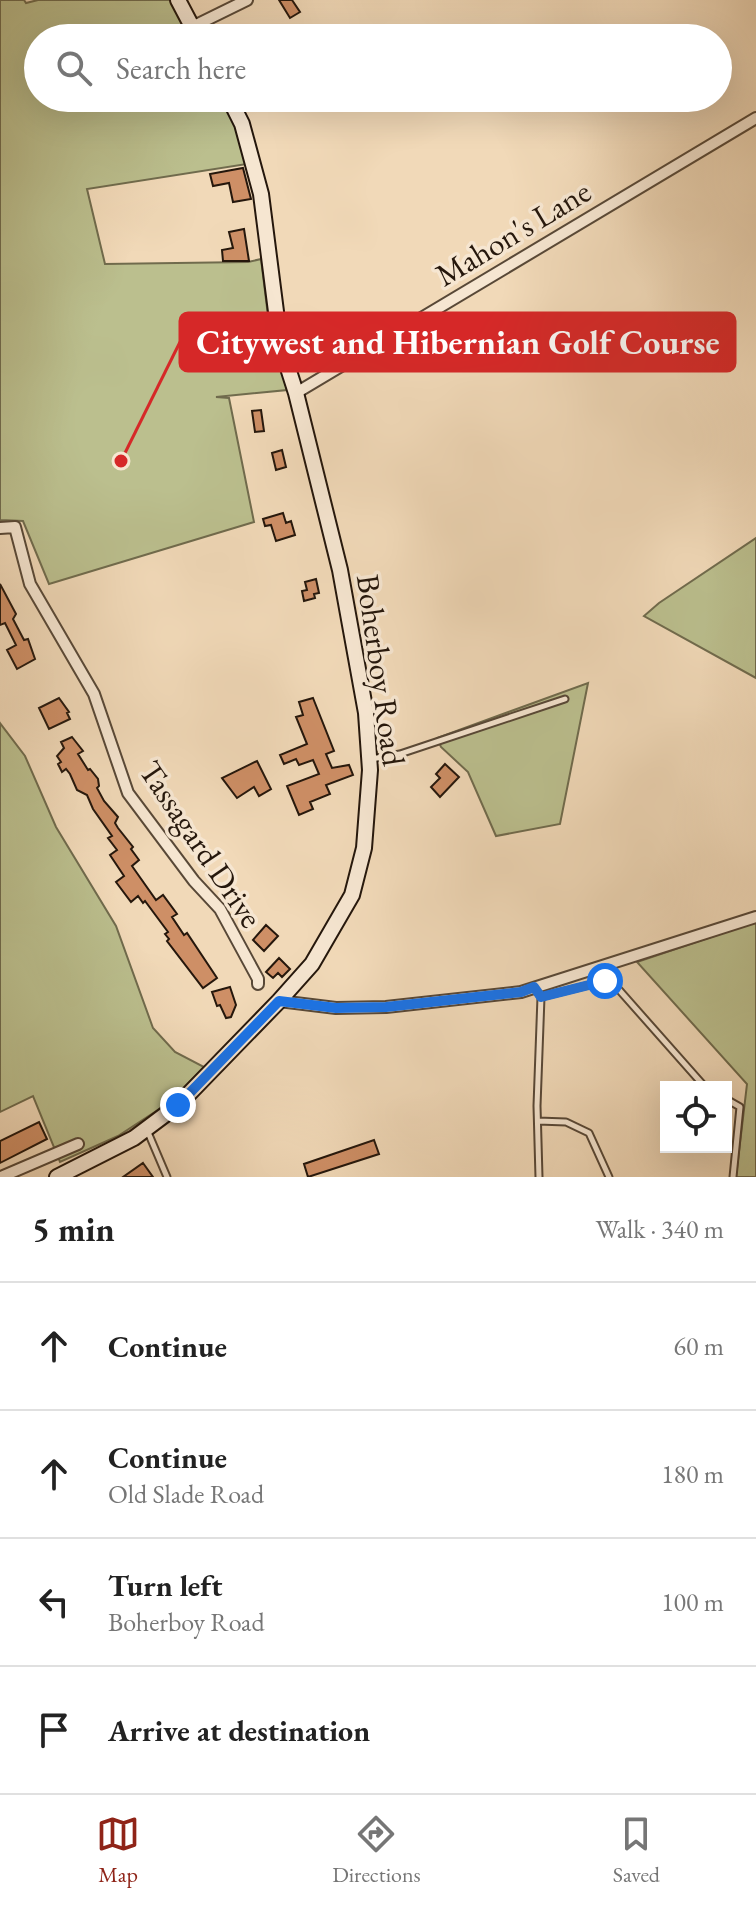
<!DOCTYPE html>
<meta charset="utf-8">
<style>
body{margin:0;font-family:"EB Garamond",serif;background:#f2f2f2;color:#222}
.controls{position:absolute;right:24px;bottom:24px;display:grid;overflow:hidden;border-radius:0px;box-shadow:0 8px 32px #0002}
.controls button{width:72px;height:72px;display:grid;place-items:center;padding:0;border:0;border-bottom:2px solid #e0e0e0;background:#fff;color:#222;font:40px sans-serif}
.stop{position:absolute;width:24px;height:24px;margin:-18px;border:6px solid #1a73e8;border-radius:50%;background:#fff}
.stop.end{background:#1a73e8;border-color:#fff;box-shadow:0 2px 8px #0008}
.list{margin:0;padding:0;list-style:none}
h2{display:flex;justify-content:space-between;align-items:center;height:104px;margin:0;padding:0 32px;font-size:34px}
h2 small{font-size:26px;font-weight:400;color:#767676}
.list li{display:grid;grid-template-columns:52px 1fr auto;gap:24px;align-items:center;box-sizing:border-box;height:128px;padding:0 32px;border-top:2px solid #e0e0e0}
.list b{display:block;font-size:30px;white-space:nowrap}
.list p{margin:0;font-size:26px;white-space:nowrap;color:#767676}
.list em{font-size:26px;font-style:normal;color:#767676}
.icon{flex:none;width:44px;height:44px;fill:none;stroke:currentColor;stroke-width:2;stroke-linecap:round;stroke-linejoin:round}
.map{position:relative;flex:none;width:756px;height:1177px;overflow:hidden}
.search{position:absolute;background:#fff;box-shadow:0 8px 32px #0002;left:24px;right:24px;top:24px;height:88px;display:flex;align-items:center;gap:20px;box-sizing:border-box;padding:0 28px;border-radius:44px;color:#767676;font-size:30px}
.sheet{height:616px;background:#fff}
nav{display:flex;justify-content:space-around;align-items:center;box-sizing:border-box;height:112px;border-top:2px solid #e0e0e0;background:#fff;font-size:22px;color:#767676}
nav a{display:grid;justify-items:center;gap:4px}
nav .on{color:#8f2418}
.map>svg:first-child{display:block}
.green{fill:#bbbf8e;stroke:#706b4d;stroke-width:2}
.building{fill:#ce8f66;stroke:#25170c;stroke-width:2}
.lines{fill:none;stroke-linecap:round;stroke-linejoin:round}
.lane-casing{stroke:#584837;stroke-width:9}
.street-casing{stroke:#584837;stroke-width:14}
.secondary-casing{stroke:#25170c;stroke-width:18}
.lane{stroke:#f6e6d1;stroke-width:5}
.street{stroke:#f6e6d1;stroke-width:10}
.secondary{stroke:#f6e6d1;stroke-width:14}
.route{stroke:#1a73e8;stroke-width:10}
.labels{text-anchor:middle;stroke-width:7;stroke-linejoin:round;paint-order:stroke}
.street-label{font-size:32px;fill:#25170c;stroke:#f6e6d1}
.leader{fill:none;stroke:#d62828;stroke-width:3}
.callout-dot{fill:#d62828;stroke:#f6e6d1;stroke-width:3}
.callout{fill:#d62828;stroke:#d62828;stroke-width:3}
.callout-label{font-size:34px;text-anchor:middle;font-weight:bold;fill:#fff}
</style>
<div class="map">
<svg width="756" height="1177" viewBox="0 0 756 1177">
<rect width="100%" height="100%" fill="#f1d9b8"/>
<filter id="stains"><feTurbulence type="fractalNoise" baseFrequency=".0025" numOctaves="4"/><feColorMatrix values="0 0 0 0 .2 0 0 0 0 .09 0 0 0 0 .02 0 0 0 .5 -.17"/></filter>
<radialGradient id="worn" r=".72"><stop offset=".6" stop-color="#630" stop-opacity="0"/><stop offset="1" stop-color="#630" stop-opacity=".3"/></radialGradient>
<path class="green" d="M 0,0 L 24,0 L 26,3 L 38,0 L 173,0 L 192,38 L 38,38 L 38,98 L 223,98 L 235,125 L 247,164 L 87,189 L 105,264 L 248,262 L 261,259 L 268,316 L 260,319 L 260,324 L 270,326 L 287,390 L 216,397 L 229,398 L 254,522 L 49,584 L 23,521 L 0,520 Z
M 756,538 L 756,678 L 644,616 L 659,603 Z
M 588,683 L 560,824 L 496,836 L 468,772 L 441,747 L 437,738 Z
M 0,723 L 25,756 L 56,827 L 116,926 L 153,1028 L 175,1052 L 204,1067 L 170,1102 L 118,1136 L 60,1162 L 33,1096 L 0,1112 Z
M 756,922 L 756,1177 L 736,1177 L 747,1084 L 637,962 Z"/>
<path class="building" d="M 279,0 L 292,0 L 300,12 L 290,18 Z
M 243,168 L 251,199 L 233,202 L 229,183 L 213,186 L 210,174 Z
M 244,229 L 249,261 L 223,261 L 222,250 L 233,248 L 229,232 Z
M 261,410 L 264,431 L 255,432 L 252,411 Z
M 282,450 L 286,467 L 276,470 L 272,453 Z
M 283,513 L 286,523 L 291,521 L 295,535 L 276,541 L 271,525 L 265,526 L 263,519 Z
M 316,579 L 319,593 L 314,594 L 315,598 L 304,601 L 302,591 L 307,590 L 305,582 Z
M 0,584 L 16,614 L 13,619 L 24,640 L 28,639 L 35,659 L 17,669 L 7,650 L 16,645 L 5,623 L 0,625 Z
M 59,698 L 69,712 L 67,713 L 70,719 L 49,729 L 39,708 Z
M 313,698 L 334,751 L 326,754 L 332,768 L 349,765 L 353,775 L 326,785 L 330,794 L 310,802 L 313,809 L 299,815 L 287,786 L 319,774 L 313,760 L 299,765 L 296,759 L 284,764 L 280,755 L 307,744 L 296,717 L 303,715 L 299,702 Z
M 72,737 L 83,751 L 78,754 L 88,770 L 90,769 L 98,779 L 99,786 L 97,788 L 104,801 L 118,817 L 115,823 L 118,828 L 133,847 L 131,849 L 139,860 L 132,866 L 156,900 L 163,895 L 177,914 L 172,917 L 184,935 L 187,933 L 217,978 L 203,988 L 167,941 L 169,939 L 165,934 L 168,932 L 145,901 L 143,903 L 138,896 L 131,902 L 116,882 L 124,876 L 110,855 L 117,850 L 108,838 L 112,836 L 93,809 L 87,795 L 77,790 L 70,774 L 66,769 L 62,772 L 58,764 L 61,762 L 57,756 L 64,748 L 61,742 Z
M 257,761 L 271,789 L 259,796 L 254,787 L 237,798 L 222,778 Z
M 445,764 L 459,777 L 440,797 L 431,787 L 440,778 L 436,774 Z
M 266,925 L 278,936 L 264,951 L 253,940 Z
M 279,958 L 290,969 L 282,977 L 278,973 L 273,978 L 266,972 Z
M 230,987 L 236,1005 L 231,1017 L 226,1018 L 220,1005 L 217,1006 L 212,992 Z
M 39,1122 L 47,1139 L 0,1163 L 0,1141 Z
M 374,1140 L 379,1154 L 308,1177 L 304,1164 Z
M 143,1163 L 153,1177 L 123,1177 Z"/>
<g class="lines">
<defs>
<path id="lane" d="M 371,759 L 400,754 L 565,699
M 535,988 L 541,997 L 537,1106 L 539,1177
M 541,997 L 605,981 L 613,983 L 705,1087
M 726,1099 L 740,1107 L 733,1177
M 538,1121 L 566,1122 L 589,1133 L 609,1177
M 147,1130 L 167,1177"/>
<path id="street" d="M 192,27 L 247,0
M 296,393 L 756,118
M 0,528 L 15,527 L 30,584 L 94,694 L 128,793 L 194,881 L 220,909 L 258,979 L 258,984
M 279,1001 L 336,1008 L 386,1007 L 521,992 L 756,917
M 1,1177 L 78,1144"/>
<path id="secondary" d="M 178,0 L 198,38
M 57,1177 L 134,1138 L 178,1105 L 279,1001 L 312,964 L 352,895 L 364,848 L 370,770 L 366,713 L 340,570 L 296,393 L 280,343 L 261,194 L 242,124 L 229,98"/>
</defs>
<use href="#lane" class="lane-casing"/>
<use href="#street" class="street-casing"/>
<use href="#secondary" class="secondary-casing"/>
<use href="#lane" class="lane"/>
<use href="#street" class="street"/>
<use href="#secondary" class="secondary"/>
</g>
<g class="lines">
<path class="route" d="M 178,1105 L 279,1001 L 336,1008 L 386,1007 L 521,992 L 534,987 L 541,997 L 605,981"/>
</g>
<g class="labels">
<g class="street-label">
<text transform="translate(513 233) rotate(-31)" y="11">Mahon's Lane</text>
<text transform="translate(381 670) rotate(82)" y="11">Boherboy Road</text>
<text transform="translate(201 844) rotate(56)" y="11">Tassagard Drive</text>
</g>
</g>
<path class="leader" d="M121 461L180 342"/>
<circle class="callout-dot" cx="121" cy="461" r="8"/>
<rect class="callout" x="180" y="313" width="555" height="58" rx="8"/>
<g class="callout-label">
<text x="458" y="354">Citywest and Hibernian Golf Course</text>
</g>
<rect width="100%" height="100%" filter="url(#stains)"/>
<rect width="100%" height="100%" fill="url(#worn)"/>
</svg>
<div class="controls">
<button><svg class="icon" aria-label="locate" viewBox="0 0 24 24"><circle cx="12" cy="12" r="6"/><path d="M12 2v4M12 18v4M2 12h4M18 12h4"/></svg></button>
</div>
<div class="stop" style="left:605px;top:981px"></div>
<div class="stop end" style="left:178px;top:1105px"></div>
<div class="search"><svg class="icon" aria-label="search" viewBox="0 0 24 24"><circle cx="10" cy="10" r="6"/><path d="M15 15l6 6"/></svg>Search here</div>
</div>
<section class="sheet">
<h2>5 min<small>Walk · 340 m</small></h2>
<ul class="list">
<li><svg class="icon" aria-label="ahead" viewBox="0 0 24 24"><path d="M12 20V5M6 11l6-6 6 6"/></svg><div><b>Continue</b></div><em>60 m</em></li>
<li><svg class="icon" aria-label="ahead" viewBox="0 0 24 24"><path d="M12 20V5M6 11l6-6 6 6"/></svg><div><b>Continue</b><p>Old Slade Road</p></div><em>180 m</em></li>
<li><svg class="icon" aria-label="left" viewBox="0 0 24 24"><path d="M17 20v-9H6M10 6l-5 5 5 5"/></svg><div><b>Turn left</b><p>Boherboy Road</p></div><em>100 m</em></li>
<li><svg class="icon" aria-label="arrive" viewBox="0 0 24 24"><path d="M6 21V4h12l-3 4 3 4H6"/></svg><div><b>Arrive at destination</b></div></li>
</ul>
</section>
<nav>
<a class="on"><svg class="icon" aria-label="map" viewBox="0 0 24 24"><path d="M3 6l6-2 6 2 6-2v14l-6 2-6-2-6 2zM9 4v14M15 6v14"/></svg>Map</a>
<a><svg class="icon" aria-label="directions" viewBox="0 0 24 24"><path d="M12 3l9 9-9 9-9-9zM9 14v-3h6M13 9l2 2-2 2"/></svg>Directions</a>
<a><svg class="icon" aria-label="saved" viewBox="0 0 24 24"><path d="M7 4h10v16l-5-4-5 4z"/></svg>Saved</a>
</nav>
